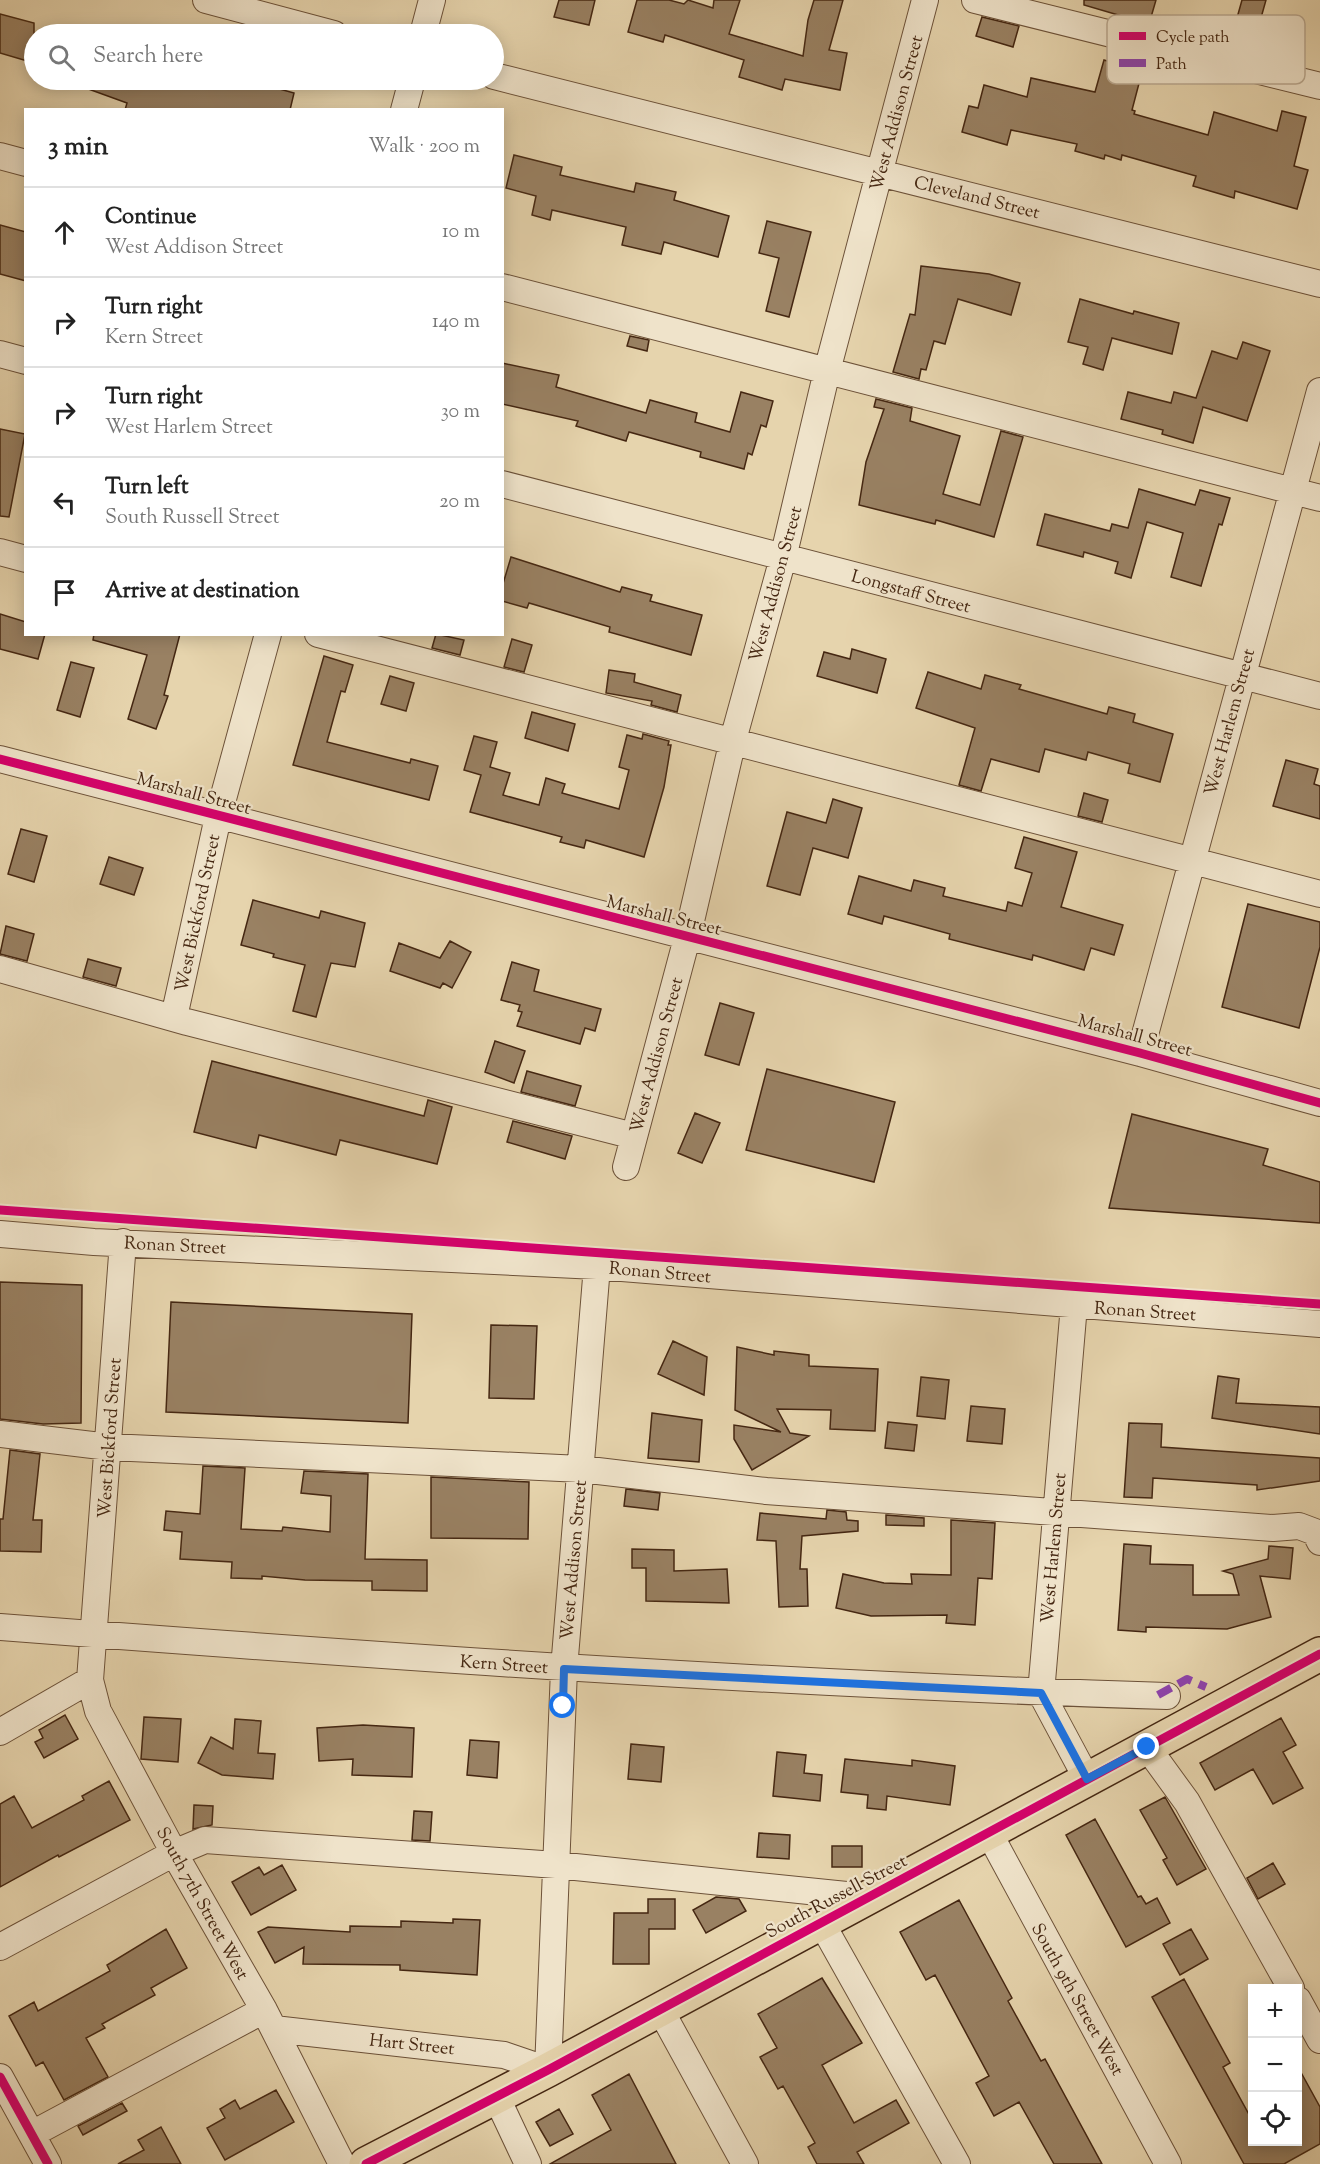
<!DOCTYPE html>
<meta charset="utf-8">
<style>
body{margin:0;font-family:"Sorts Mill Goudy",serif;background:#f2f2f2;color:#222}
.controls{position:absolute;right:18px;bottom:18px;display:grid;overflow:hidden;border-radius:0px;box-shadow:0 3px 15px #0003}
.controls button{width:54px;height:54px;display:grid;place-items:center;padding:0;border:0;border-bottom:2px solid #e0e0e0;background:#fff;color:#222;font:30px sans-serif}
.stop{position:absolute;width:18px;height:18px;margin:-14px;border:4px solid #1a73e8;border-radius:50%;background:#fff}
.stop.end{background:#1a73e8;border-color:#fff;box-shadow:0 2px 6px #0008}
.list{margin:0;padding:0;list-style:none}
h2{display:flex;justify-content:space-between;align-items:center;height:78px;margin:0;padding:0 24px;font-size:26px}
h2 small{font-size:20px;font-weight:400;color:#767676}
.list li{display:grid;grid-template-columns:39px 1fr auto;gap:18px;align-items:center;box-sizing:border-box;height:90px;padding:0 24px;border-top:2px solid #e0e0e0}
.list b{display:block;font-size:22px;white-space:nowrap}
.list p{margin:0;font-size:20px;white-space:nowrap;color:#767676}
.list em{font-size:20px;font-style:normal;color:#767676}
.icon{flex:none;width:33px;height:33px;fill:none;stroke:currentColor;stroke-width:2;stroke-linecap:round;stroke-linejoin:round}
.map{position:relative;flex:none;width:1320px;height:2164px;overflow:hidden}
.search{position:absolute;background:#fff;box-shadow:0 3px 15px #0003;left:24px;top:24px;width:480px;height:66px;display:flex;align-items:center;gap:15px;box-sizing:border-box;padding:0 21px;border-radius:33px;color:#767676;font-size:22px}
.panel{position:absolute;background:#fff;box-shadow:0 3px 15px #0003;left:24px;top:108px;width:480px;height:528px;border-radius:0px}
.map>svg:first-child{display:block}
.building{fill:#998163;stroke:#452712;stroke-width:1.5}
.lines{fill:none;stroke-linecap:round;stroke-linejoin:round}
.minor-casing{stroke:#6d5239;stroke-width:28}
.major-casing{stroke:#452712;stroke-width:36}
.minor{stroke:#efe3ca;stroke-width:26}
.major{stroke:#e6d4ad;stroke-width:33}
.quiet{stroke:#8e44ad;stroke-width:8;stroke-dasharray:15 8;stroke-linecap:butt}
.cycleway-casing{stroke:#efe3ca;stroke-width:13}
.cycleway{stroke:#d6006c;stroke-width:9}
.route{stroke:#1a73e8;stroke-width:8}
.labels{text-anchor:middle;stroke-width:4.5;stroke-linejoin:round;paint-order:stroke}
.street-label{font-size:18px;fill:#452712;stroke:#efe3ca}
.key{fill:#efe3ca;stroke:#bcab93;stroke-width:1.5}
.key-label{font-size:16px;fill:#452712}
</style>
<div class="map">
<svg width="1320" height="2164" viewBox="0 0 1320 2164">
<rect width="100%" height="100%" fill="#e6d4ad"/>
<filter id="stains"><feTurbulence type="fractalNoise" baseFrequency=".00333" numOctaves="4"/><feColorMatrix values="0 0 0 0 .2 0 0 0 0 .09 0 0 0 0 .02 0 0 0 .5 -.17"/></filter>
<radialGradient id="worn" r=".72"><stop offset=".6" stop-color="#630" stop-opacity="0"/><stop offset="1" stop-color="#630" stop-opacity=".3"/></radialGradient>
<path class="building" d="M 559,0 L 595,0 L 589,25 L 554,17 Z
M 637,0 L 669,0 L 684,4 L 688,0 L 713,8 L 714,0 L 740,0 L 729,34 L 803,56 L 808,20 L 814,0 L 843,0 L 829,50 L 847,53 L 840,90 L 785,79 L 782,90 L 739,77 L 744,60 L 665,35 L 663,42 L 628,32 Z
M 1084,0 L 1156,0 L 1149,24 L 1084,5 Z
M 1242,0 L 1266,0 L 1257,32 L 1235,25 Z
M 0,14 L 34,23 L 34,63 L 0,53 Z
M 982,17 L 1019,26 L 1013,47 L 976,36 Z
M 1104,60 L 1142,72 L 1132,110 L 1135,111 L 1134,114 L 1208,135 L 1214,112 L 1277,131 L 1282,111 L 1306,117 L 1294,166 L 1308,170 L 1297,209 L 1235,191 L 1234,198 L 1193,186 L 1196,176 L 1122,155 L 1121,160 L 1105,155 L 1104,159 L 1075,151 L 1077,144 L 1011,130 L 1007,145 L 962,132 L 969,106 L 978,108 L 984,85 L 1027,97 L 1031,78 L 1095,92 Z
M 69,80 L 259,80 L 258,83 L 294,93 L 290,110 L 125,110 L 127,103 L 69,82 Z
M 514,155 L 562,167 L 560,175 L 634,192 L 636,183 L 676,192 L 674,200 L 729,216 L 718,257 L 664,242 L 661,254 L 622,245 L 626,227 L 552,210 L 550,220 L 532,215 L 536,196 L 506,188 Z
M 767,221 L 811,232 L 789,317 L 766,311 L 779,258 L 759,253 Z
M 0,225 L 26,232 L 26,281 L 0,274 Z
M 921,266 L 989,274 L 1020,283 L 1011,315 L 958,299 L 945,344 L 934,341 L 926,370 L 921,369 L 919,379 L 893,372 L 910,314 L 915,315 Z
M 1080,299 L 1133,314 L 1134,311 L 1179,323 L 1172,354 L 1112,338 L 1103,370 L 1083,364 L 1088,347 L 1068,342 Z
M 630,336 L 649,340 L 647,351 L 627,346 Z
M 1243,342 L 1270,351 L 1247,421 L 1203,407 L 1193,443 L 1162,434 L 1163,430 L 1121,419 L 1128,392 L 1171,403 L 1174,392 L 1196,398 L 1212,351 L 1237,359 Z
M 502,363 L 559,375 L 556,387 L 646,413 L 650,400 L 697,413 L 695,422 L 730,432 L 741,392 L 773,401 L 766,427 L 761,425 L 752,455 L 748,453 L 744,469 L 700,457 L 701,452 L 629,432 L 626,441 L 576,426 L 578,421 L 502,404 Z
M 876,399 L 912,408 L 910,421 L 960,436 L 943,494 L 980,505 L 1001,431 L 1023,437 L 994,537 L 936,520 L 935,524 L 859,505 L 866,462 L 884,409 L 874,407 Z
M 0,429 L 25,434 L 9,517 L 0,516 Z
M 1139,489 L 1195,505 L 1200,490 L 1230,498 L 1222,525 L 1219,524 L 1201,586 L 1171,577 L 1183,533 L 1147,522 L 1131,578 L 1115,573 L 1118,562 L 1084,552 L 1083,557 L 1037,545 L 1045,514 L 1110,531 L 1112,524 L 1128,528 Z
M 511,557 L 620,592 L 622,587 L 652,595 L 650,601 L 702,615 L 691,655 L 609,632 L 610,627 L 529,603 L 527,608 L 502,601 L 502,587 Z
M 0,614 L 26,622 L 26,634 L 45,634 L 38,659 L 0,649 Z
M 94,634 L 180,634 L 164,695 L 168,696 L 156,729 L 128,719 L 147,655 L 93,640 Z
M 436,634 L 464,640 L 460,655 L 432,648 Z
M 512,639 L 532,645 L 524,672 L 504,667 Z
M 852,649 L 886,659 L 877,693 L 817,676 L 824,652 L 850,659 Z
M 324,656 L 353,665 L 345,692 L 341,691 L 327,742 L 410,763 L 411,759 L 438,766 L 429,800 L 293,765 Z
M 71,662 L 94,668 L 80,717 L 57,710 Z
M 609,670 L 635,674 L 634,682 L 681,695 L 677,712 L 651,705 L 652,701 L 606,693 Z
M 928,672 L 981,689 L 985,675 L 1021,685 L 1019,689 L 1107,714 L 1109,707 L 1135,714 L 1133,722 L 1173,734 L 1160,782 L 1128,773 L 1130,764 L 1088,752 L 1086,760 L 1045,749 L 1039,772 L 991,759 L 981,791 L 959,785 L 975,728 L 916,708 Z
M 390,676 L 414,683 L 406,711 L 381,704 Z
M 532,712 L 575,724 L 568,751 L 525,738 Z
M 643,734 L 669,741 L 668,745 L 671,745 L 664,787 L 644,857 L 586,840 L 584,848 L 560,842 L 562,837 L 470,812 L 481,775 L 464,770 L 474,736 L 497,742 L 490,767 L 510,773 L 503,795 L 539,805 L 546,778 L 565,784 L 562,793 L 619,809 L 629,770 L 619,767 L 627,735 L 642,739 Z
M 1286,760 L 1318,769 L 1314,784 L 1320,786 L 1320,819 L 1273,806 Z
M 1084,793 L 1108,800 L 1102,822 L 1078,816 Z
M 833,799 L 862,808 L 848,858 L 813,848 L 800,895 L 767,886 L 787,812 L 826,823 Z
M 21,829 L 47,836 L 34,882 L 8,874 Z
M 1024,837 L 1077,852 L 1061,907 L 1123,925 L 1114,955 L 1091,948 L 1084,970 L 1033,955 L 1032,960 L 949,939 L 950,934 L 884,916 L 882,924 L 848,914 L 859,876 L 911,891 L 914,880 L 945,888 L 943,896 L 1006,911 L 1008,902 L 1022,906 L 1032,873 L 1015,868 Z
M 109,857 L 143,868 L 134,895 L 100,884 Z
M 253,900 L 319,918 L 321,911 L 365,923 L 355,967 L 331,963 L 316,1017 L 293,1011 L 305,965 L 273,957 L 274,954 L 241,945 Z
M 1248,904 L 1320,922 L 1320,947 L 1299,1028 L 1222,1007 Z
M 6,926 L 34,934 L 27,961 L 0,954 Z
M 450,941 L 471,952 L 452,988 L 443,983 L 440,988 L 390,971 L 399,943 L 440,958 Z
M 88,959 L 121,968 L 116,986 L 83,977 Z
M 512,962 L 539,970 L 534,991 L 601,1009 L 595,1031 L 585,1028 L 580,1044 L 517,1026 L 522,1012 L 518,1011 L 520,1005 L 501,1000 Z
M 720,1003 L 754,1013 L 739,1065 L 705,1055 Z
M 495,1041 L 525,1051 L 514,1083 L 485,1072 Z
M 212,1061 L 424,1116 L 428,1100 L 452,1107 L 437,1164 L 340,1140 L 336,1155 L 259,1135 L 256,1148 L 194,1132 Z
M 767,1069 L 895,1102 L 874,1182 L 746,1150 Z
M 527,1071 L 581,1086 L 575,1106 L 521,1092 Z
M 695,1113 L 720,1123 L 702,1163 L 678,1153 Z
M 1132,1114 L 1268,1149 L 1263,1165 L 1320,1182 L 1320,1223 L 1109,1208 Z
M 513,1121 L 572,1136 L 565,1159 L 507,1142 Z
M 0,1282 L 82,1285 L 81,1423 L 43,1424 L 0,1419 Z
M 171,1302 L 412,1314 L 408,1423 L 166,1412 Z
M 491,1325 L 537,1326 L 534,1399 L 489,1398 Z
M 673,1341 L 707,1357 L 704,1395 L 658,1374 Z
M 737,1347 L 774,1355 L 774,1351 L 809,1355 L 809,1366 L 878,1369 L 875,1431 L 830,1429 L 831,1410 L 777,1409 L 790,1433 L 809,1436 L 752,1470 L 734,1439 L 734,1425 L 781,1432 L 735,1410 Z
M 1218,1376 L 1239,1379 L 1236,1403 L 1320,1407 L 1320,1434 L 1212,1418 Z
M 921,1377 L 949,1380 L 945,1419 L 917,1416 Z
M 971,1406 L 1005,1409 L 1002,1444 L 967,1441 Z
M 652,1413 L 702,1420 L 699,1462 L 648,1458 Z
M 888,1422 L 917,1425 L 914,1451 L 885,1448 Z
M 1129,1423 L 1162,1424 L 1161,1447 L 1320,1458 L 1320,1481 L 1257,1490 L 1257,1485 L 1153,1478 L 1152,1498 L 1124,1497 Z
M 10,1450 L 40,1454 L 33,1520 L 42,1520 L 41,1552 L 0,1551 L 0,1519 L 3,1519 Z
M 203,1466 L 245,1468 L 241,1529 L 282,1531 L 283,1527 L 330,1532 L 331,1496 L 301,1493 L 304,1471 L 368,1474 L 365,1559 L 427,1560 L 427,1591 L 372,1590 L 372,1581 L 305,1580 L 262,1576 L 262,1579 L 231,1578 L 232,1562 L 180,1559 L 182,1532 L 164,1530 L 166,1511 L 200,1514 Z
M 431,1477 L 529,1482 L 528,1539 L 431,1538 Z
M 626,1489 L 660,1493 L 658,1510 L 624,1506 Z
M 827,1510 L 846,1512 L 847,1520 L 858,1521 L 858,1531 L 802,1536 L 800,1569 L 807,1569 L 808,1606 L 779,1607 L 776,1541 L 757,1540 L 760,1513 L 826,1519 Z
M 886,1515 L 924,1518 L 924,1526 L 886,1525 Z
M 951,1520 L 995,1523 L 992,1579 L 978,1578 L 975,1625 L 946,1623 L 947,1615 L 871,1616 L 836,1608 L 843,1574 L 884,1583 L 912,1584 L 911,1574 L 951,1575 Z
M 1124,1544 L 1151,1546 L 1150,1564 L 1193,1565 L 1193,1595 L 1239,1595 L 1233,1574 L 1223,1571 L 1268,1559 L 1269,1546 L 1293,1548 L 1290,1579 L 1260,1576 L 1271,1617 L 1227,1629 L 1146,1627 L 1146,1632 L 1118,1630 Z
M 632,1549 L 674,1550 L 674,1571 L 727,1569 L 729,1603 L 646,1601 L 646,1568 L 632,1568 Z
M 65,1715 L 78,1739 L 44,1758 L 35,1742 L 43,1738 L 39,1730 Z
M 144,1717 L 181,1719 L 178,1762 L 141,1759 Z
M 1281,1718 L 1296,1745 L 1283,1752 L 1303,1788 L 1273,1804 L 1253,1769 L 1215,1790 L 1200,1763 Z
M 235,1719 L 261,1721 L 258,1753 L 275,1754 L 273,1779 L 222,1775 L 198,1763 L 211,1737 L 233,1749 Z
M 363,1725 L 414,1728 L 412,1777 L 352,1775 L 353,1759 L 319,1761 L 317,1728 Z
M 470,1740 L 499,1742 L 497,1778 L 467,1775 Z
M 631,1744 L 664,1747 L 661,1782 L 628,1779 Z
M 777,1752 L 806,1755 L 804,1773 L 822,1775 L 820,1801 L 773,1796 Z
M 845,1759 L 912,1766 L 912,1760 L 955,1766 L 950,1805 L 887,1796 L 886,1810 L 867,1808 L 868,1795 L 841,1792 Z
M 109,1781 L 130,1820 L 59,1857 L 58,1855 L 0,1887 L 0,1804 L 14,1796 L 32,1828 L 84,1800 L 82,1796 Z
M 1165,1797 L 1206,1869 L 1177,1885 L 1163,1860 L 1167,1858 L 1140,1810 Z
M 194,1805 L 213,1806 L 212,1825 L 193,1829 Z
M 414,1811 L 432,1812 L 430,1841 L 412,1840 Z
M 1095,1819 L 1138,1897 L 1141,1896 L 1146,1904 L 1157,1898 L 1170,1923 L 1126,1947 L 1066,1835 Z
M 759,1833 L 790,1835 L 789,1859 L 757,1857 Z
M 832,1846 L 862,1846 L 862,1867 L 832,1867 Z
M 1273,1863 L 1285,1884 L 1258,1899 L 1247,1878 Z
M 282,1865 L 296,1890 L 251,1915 L 232,1882 L 259,1867 L 264,1875 Z
M 716,1897 L 739,1899 L 746,1911 L 706,1933 L 693,1910 Z
M 648,1899 L 675,1899 L 675,1929 L 649,1929 L 649,1964 L 613,1964 L 614,1913 L 648,1913 Z
M 959,1900 L 1012,1998 L 1008,2001 L 1041,2061 L 1045,2059 L 1102,2164 L 1054,2164 L 1019,2102 L 994,2116 L 976,2083 L 989,2076 L 935,1975 L 926,1980 L 900,1932 Z
M 453,1919 L 480,1920 L 477,1975 L 400,1970 L 400,1965 L 303,1964 L 304,1947 L 275,1963 L 258,1932 L 268,1927 L 350,1932 L 350,1926 L 401,1927 L 401,1921 L 453,1923 Z
M 166,1929 L 187,1968 L 151,1988 L 155,1995 L 102,2024 L 105,2028 L 86,2038 L 108,2077 L 64,2100 L 43,2062 L 36,2066 L 9,2016 L 34,2002 L 38,2011 L 110,1971 L 107,1965 Z
M 1191,1929 L 1208,1959 L 1180,1975 L 1163,1944 Z
M 822,1978 L 862,2043 L 822,2065 L 854,2123 L 896,2100 L 909,2123 L 857,2152 L 864,2164 L 817,2164 L 808,2147 L 815,2143 L 783,2086 L 778,2089 L 760,2057 L 777,2048 L 758,2014 Z
M 1184,1979 L 1230,2063 L 1223,2067 L 1252,2120 L 1252,2142 L 1298,2142 L 1298,2067 L 1320,2107 L 1320,2144 L 1284,2164 L 1244,2164 L 1152,1997 Z
M 629,2074 L 676,2164 L 550,2164 L 611,2130 L 592,2095 Z
M 276,2090 L 294,2122 L 225,2160 L 207,2128 L 225,2118 L 220,2109 L 235,2100 L 240,2109 Z
M 122,2103 L 127,2111 L 83,2135 L 78,2126 Z
M 559,2109 L 573,2134 L 550,2146 L 536,2122 Z
M 161,2127 L 181,2164 L 118,2164 L 144,2150 L 138,2140 Z"/>
<g class="lines">
<defs>
<path id="minor" d="M 206,0 L 334,34
M 975,0 L 1320,86
M 423,34 L 432,0
M 494,76 L 1320,284
M 404,110 L 412,80
M 0,156 L 26,163
M 502,287 L 1320,498
M 0,354 L 26,361
M 502,484 L 1320,696
M 0,552 L 26,559
M 318,634 L 1320,894
M 0,759 L 1140,1053 L 1320,1103
M 0,969 L 187,1022 L 634,1136
M 174,1017 L 218,817 L 268,634
M 1140,1053 L 1320,391
M 626,1167 L 687,938 L 733,740 L 783,558 L 827,371 L 925,0
M 0,1234 L 94,1242 L 597,1266 L 1320,1324
M 123,1242 L 90,1680 L 98,1711 L 174,1853 L 264,2010 L 342,2164
M 1074,1305 L 1041,1693 L 1087,1779
M 0,1434 L 109,1447 L 581,1469 L 766,1491 L 1273,1528 L 1299,1526 L 1315,1532 L 1320,1542
M 0,1627 C 389,1657 777,1684 1167,1696
M 0,1732 L 90,1680
M 1147,1747 L 1187,1802 L 1291,1988
M 989,1833 L 1168,2164
M 821,1922 L 957,2164
M 0,1947 L 174,1853 L 205,1840 L 556,1865 L 866,1897
M 1298,2000 L 1320,2040
M 660,2009 L 745,2164
M 274,2029 L 504,2055 L 548,2070 L 564,1669 L 597,1266
M 0,2077 L 48,2164
M 496,2096 L 528,2164
M 32,2134 L 264,2010"/>
<path id="major" d="M 366,2164 L 548,2070 L 1320,1654"/>
</defs>
<use href="#minor" class="minor-casing"/>
<use href="#major" class="major-casing"/>
<use href="#minor" class="minor"/>
<use href="#major" class="major"/>
<path class="quiet" d="M 1158,1695 L 1187,1679 L 1206,1687"/>
<defs>
<path id="cycleway" d="M 0,759 L 1140,1053 L 1320,1103
M 0,1210 L 1320,1304
M 0,2077 L 48,2164
M 366,2164 L 548,2070 L 1320,1654"/>
</defs>
<use href="#cycleway" class="cycleway-casing"/>
<use href="#cycleway" class="cycleway"/>
</g>
<g class="lines">
<path class="route" d="M 563,1706 L 564,1669 L 1041,1693 L 1087,1779 L 1147,1747"/>
</g>
<g class="labels">
<g class="street-label">
<text transform="translate(896 113) rotate(-75)" y="6">West Addison Street</text>
<text transform="translate(977 197) rotate(14)" y="6">Cleveland Street</text>
<text transform="translate(775 584) rotate(-75)" y="6">West Addison Street</text>
<text transform="translate(911 591) rotate(15)" y="6">Longstaff Street</text>
<text transform="translate(1229 722) rotate(-75)" y="6">West Harlem Street</text>
<text transform="translate(194 793) rotate(15)" y="6">Marshall Street</text>
<text transform="translate(197 913) rotate(-78)" y="6">West Bickford Street</text>
<text transform="translate(664 915) rotate(14)" y="6">Marshall Street</text>
<text transform="translate(1135 1035) rotate(15)" y="6">Marshall Street</text>
<text transform="translate(656 1055) rotate(-75)" y="6">West Addison Street</text>
<text transform="translate(175 1245) rotate(3)" y="6">Ronan Street</text>
<text transform="translate(660 1272) rotate(5)" y="6">Ronan Street</text>
<text transform="translate(1145 1311) rotate(4)" y="6">Ronan Street</text>
<text transform="translate(109 1438) rotate(-86)" y="6">West Bickford Street</text>
<text transform="translate(1053 1548) rotate(-85)" y="6">West Harlem Street</text>
<text transform="translate(573 1560) rotate(-85)" y="6">West Addison Street</text>
<text transform="translate(504 1664) rotate(4)" y="6">Kern Street</text>
<text transform="translate(836 1896) rotate(-28)" y="6">South Russell Street</text>
<text transform="translate(203 1903) rotate(61)" y="6">South 7th Street West</text>
<text transform="translate(1078 1999) rotate(61)" y="6">South 9th Street West</text>
<text transform="translate(412 2044) rotate(6)" y="6">Hart Street</text>
</g>
</g>
<rect x="1107" y="15" width="198" height="69" rx="9" class="key"/>
<rect x="1119" y="32" width="27" height="8" fill="#d6006c"/>
<rect x="1119" y="59" width="27" height="8" fill="#8e44ad"/>
<g class="key-label">
<text x="1156" y="42">Cycle path</text>
<text x="1156" y="69">Path</text>
</g>
<rect width="100%" height="100%" filter="url(#stains)"/>
<rect width="100%" height="100%" fill="url(#worn)"/>
</svg>
<div class="controls">
<button>+</button>
<button>−</button>
<button><svg class="icon" aria-label="locate" viewBox="0 0 24 24"><circle cx="12" cy="12" r="6"/><path d="M12 2v4M12 18v4M2 12h4M18 12h4"/></svg></button>
</div>
<div class="stop" style="left:563px;top:1706px"></div>
<div class="stop end" style="left:1147px;top:1747px"></div>
<div class="search"><svg class="icon" aria-label="search" viewBox="0 0 24 24"><circle cx="10" cy="10" r="6"/><path d="M15 15l6 6"/></svg>Search here</div>
<section class="panel">
<h2>3 min<small>Walk · 200 m</small></h2>
<ul class="list">
<li><svg class="icon" aria-label="ahead" viewBox="0 0 24 24"><path d="M12 20V5M6 11l6-6 6 6"/></svg><div><b>Continue</b><p>West Addison Street</p></div><em>10 m</em></li>
<li><svg class="icon" aria-label="right" viewBox="0 0 24 24"><path d="M7 20v-9h11M14 6l5 5-5 5"/></svg><div><b>Turn right</b><p>Kern Street</p></div><em>140 m</em></li>
<li><svg class="icon" aria-label="right" viewBox="0 0 24 24"><path d="M7 20v-9h11M14 6l5 5-5 5"/></svg><div><b>Turn right</b><p>West Harlem Street</p></div><em>30 m</em></li>
<li><svg class="icon" aria-label="left" viewBox="0 0 24 24"><path d="M17 20v-9H6M10 6l-5 5 5 5"/></svg><div><b>Turn left</b><p>South Russell Street</p></div><em>20 m</em></li>
<li><svg class="icon" aria-label="arrive" viewBox="0 0 24 24"><path d="M6 21V4h12l-3 4 3 4H6"/></svg><div><b>Arrive at destination</b></div></li>
</ul>
</section>
</div>
